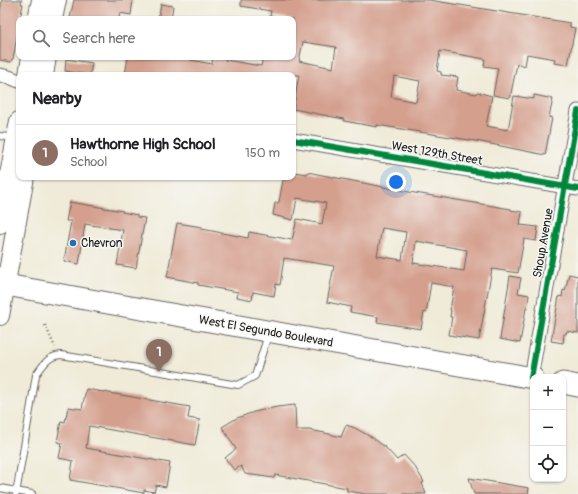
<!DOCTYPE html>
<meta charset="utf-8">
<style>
body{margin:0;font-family:Pangolin,sans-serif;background:#f6f6f6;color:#202124}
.controls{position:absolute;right:12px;bottom:12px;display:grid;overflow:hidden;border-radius:8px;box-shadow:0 1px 3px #0004}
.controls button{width:36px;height:36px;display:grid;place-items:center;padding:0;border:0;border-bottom:1px solid #e0e0e0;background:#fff;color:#202124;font:20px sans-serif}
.you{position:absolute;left:396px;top:182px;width:14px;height:14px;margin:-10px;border:3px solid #fff;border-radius:50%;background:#1a73e8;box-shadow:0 0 0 6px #1a73e833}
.badge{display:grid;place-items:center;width:26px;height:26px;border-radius:50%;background:#2563eb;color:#fff;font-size:13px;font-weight:700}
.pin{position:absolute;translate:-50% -33px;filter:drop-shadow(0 1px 2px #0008)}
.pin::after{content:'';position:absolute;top:21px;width:14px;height:12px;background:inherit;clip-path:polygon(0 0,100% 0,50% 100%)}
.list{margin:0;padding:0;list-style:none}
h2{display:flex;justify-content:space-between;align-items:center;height:52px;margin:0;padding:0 16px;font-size:17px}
h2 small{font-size:13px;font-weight:400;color:#757577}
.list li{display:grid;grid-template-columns:26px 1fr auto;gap:12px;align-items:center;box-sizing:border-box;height:56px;padding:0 16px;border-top:1px solid #e0e0e0}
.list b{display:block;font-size:15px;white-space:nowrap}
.list p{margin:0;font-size:13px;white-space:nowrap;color:#757577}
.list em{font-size:13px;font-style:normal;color:#757577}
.icon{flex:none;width:22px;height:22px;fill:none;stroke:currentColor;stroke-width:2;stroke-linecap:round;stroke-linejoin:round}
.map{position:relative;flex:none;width:578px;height:494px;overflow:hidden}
.search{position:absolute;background:#fff;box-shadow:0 1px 3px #0004;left:16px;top:16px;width:280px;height:44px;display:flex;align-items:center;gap:10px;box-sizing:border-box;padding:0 14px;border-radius:8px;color:#757577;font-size:15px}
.panel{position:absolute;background:#fff;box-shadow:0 1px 3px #0004;left:16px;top:72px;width:280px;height:108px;border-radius:8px}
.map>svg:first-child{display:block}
.building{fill:#d49f8d;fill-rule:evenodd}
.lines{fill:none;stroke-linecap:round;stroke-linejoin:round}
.lane-casing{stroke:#66645e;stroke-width:8}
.street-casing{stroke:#66645e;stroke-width:15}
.secondary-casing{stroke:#66645e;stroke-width:20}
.primary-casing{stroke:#66645e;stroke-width:23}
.path{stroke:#66645e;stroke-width:2.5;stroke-dasharray:1 3;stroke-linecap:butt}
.lane{stroke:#fff;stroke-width:6}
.street{stroke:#fff;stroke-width:13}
.secondary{stroke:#fff;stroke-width:18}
.primary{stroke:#fff;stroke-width:21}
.cycleway-casing{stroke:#f6f6f2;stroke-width:8}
.cycleway{stroke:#00873e;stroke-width:6}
.poi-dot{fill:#1f6fb2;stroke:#f6f6f2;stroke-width:1.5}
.labels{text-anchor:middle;stroke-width:3;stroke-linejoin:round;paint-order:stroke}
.street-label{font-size:12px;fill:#1c1c1c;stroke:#f6f6f2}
.poi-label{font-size:12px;fill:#1c1c1c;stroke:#f6f6f2;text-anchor:start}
</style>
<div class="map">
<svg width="578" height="494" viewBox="0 0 578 494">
<rect width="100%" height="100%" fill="#f6f6f2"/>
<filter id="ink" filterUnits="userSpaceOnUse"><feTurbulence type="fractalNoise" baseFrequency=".025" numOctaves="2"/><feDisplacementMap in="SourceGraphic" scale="8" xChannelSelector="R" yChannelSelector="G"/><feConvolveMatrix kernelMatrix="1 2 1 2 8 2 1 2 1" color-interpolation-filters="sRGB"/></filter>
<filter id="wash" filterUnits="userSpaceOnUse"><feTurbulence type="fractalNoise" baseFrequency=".012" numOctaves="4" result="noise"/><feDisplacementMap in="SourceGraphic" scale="16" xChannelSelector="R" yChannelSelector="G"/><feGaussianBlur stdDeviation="0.9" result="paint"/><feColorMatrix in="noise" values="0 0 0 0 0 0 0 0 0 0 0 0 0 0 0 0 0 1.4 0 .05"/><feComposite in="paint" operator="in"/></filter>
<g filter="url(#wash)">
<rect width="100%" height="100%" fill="#f0ebd8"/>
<g id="blocks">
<path class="building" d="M 2,0 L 22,0 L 21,4 L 23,4 L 20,19 L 19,19 L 19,24 L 13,59 L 12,59 L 11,62 L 0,60 L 0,12 Z
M 74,0 L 133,0 L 131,15 L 120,13 L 119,19 L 71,19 L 71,18 L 70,18 Z
M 241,0 L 429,0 L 570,23 L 570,27 L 575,28 L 568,65 L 554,63 L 555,59 L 527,54 L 525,66 L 517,64 L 510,98 L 493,95 L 498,68 L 484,66 L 485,59 L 440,51 L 437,71 L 441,72 L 441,75 L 458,77 L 456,90 L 476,94 L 477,92 L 492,96 L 486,126 L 508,130 L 514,96 L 534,99 L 534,95 L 553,99 L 549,117 L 552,118 L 545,155 L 481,142 L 377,125 L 377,127 L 344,121 L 344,119 L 293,109 L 299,75 L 125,75 L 128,57 L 191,57 L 191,60 L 212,64 L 213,57 L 226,57 L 225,60 L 261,66 L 263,57 L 275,57 L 287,59 L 288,57 L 293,57 L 293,19 L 270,16 L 271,11 L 241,6 ZM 303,42 L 336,47 L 333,68 L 299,61 ZM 394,76 L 420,81 L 416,102 L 391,97 Z
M 161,4 L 173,6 L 171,19 L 158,19 Z
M 66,59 L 92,63 L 90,75 L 65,71 Z
M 293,172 L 307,174 L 307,172 L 409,192 L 511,209 L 511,210 L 522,212 L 520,225 L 538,227 L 536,241 L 524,239 L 518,273 L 492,269 L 479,340 L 449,335 L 452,317 L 450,317 L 451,310 L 450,310 L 454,287 L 431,283 L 426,313 L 424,312 L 421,329 L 377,322 L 378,317 L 350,312 L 351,307 L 327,302 L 334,266 L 284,258 L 280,285 L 276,284 L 274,296 L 253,292 L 252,300 L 237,297 L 238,292 L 198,285 L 198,283 L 167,277 L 177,223 L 202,227 L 202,229 L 248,238 L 249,232 L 292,240 L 297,219 L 322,224 L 326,203 L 297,198 L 293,220 L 273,215 L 275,203 L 278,203 L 278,202 L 279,202 L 283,180 L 284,180 L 284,177 L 293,177 ZM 382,228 L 406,232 L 402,260 L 377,256 ZM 416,241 L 467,250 L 464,271 L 413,263 Z
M 70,202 L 123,211 L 122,212 L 137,215 L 137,217 L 145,218 L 136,268 L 117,265 L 123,230 L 85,224 L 79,264 L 64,261 L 71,221 L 66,221 Z
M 569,274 L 578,276 L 578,333 L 567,331 L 566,334 L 564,334 L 563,343 L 551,341 L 559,296 L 562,297 L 563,290 L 565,291 Z
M 510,276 L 521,278 L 518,293 L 529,295 L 527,308 L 526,308 L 520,343 L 500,339 Z
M 86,389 L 190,407 L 188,418 L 200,420 L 195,445 L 89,426 L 86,448 L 170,463 L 166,487 L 156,485 L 154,492 L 144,490 L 144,493 L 70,480 L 73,461 L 59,458 L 62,443 L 57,442 L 61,421 L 65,422 L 68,407 L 82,409 Z
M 295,405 L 296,430 L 309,430 L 325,433 L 341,437 L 346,425 L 355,428 L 373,438 L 385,447 L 397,460 L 404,455 L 415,467 L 424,482 L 422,483 L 426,494 L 366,494 L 347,491 L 347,488 L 275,475 L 274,478 L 245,474 L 241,466 L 234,470 L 225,458 L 236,449 L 222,427 L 237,418 L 254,412 L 277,407 Z
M 469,478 L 529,488 L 528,494 L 474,494 Z"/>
</g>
</g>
<g filter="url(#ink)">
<use href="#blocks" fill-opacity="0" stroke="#66645e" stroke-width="1"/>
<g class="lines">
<defs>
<path id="lane" d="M 0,136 L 14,138
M 0,488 L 32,494
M 16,494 L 36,375 C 43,365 48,356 61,355 L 238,385 L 255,376 L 268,335"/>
<path id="street" d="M 0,75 L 9,77 L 19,81
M 293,140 L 578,189
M 531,378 L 578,111"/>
<path id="secondary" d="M 37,19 L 41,0
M 53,19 L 57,0
M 28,75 L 31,57
M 44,75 L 47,57
M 0,224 L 19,121
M 0,316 L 25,177"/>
<path id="primary" d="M 0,284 L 533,378
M 563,383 L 578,386"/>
</defs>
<use href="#lane" class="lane-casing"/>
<use href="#street" class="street-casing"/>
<use href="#secondary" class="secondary-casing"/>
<use href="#primary" class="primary-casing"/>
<path class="path" d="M 45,325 L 55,347"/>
<use href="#lane" class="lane"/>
<use href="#street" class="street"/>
<use href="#secondary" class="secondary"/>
<use href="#primary" class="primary"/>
<defs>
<path id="cycleway" d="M 293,140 L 578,189
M 531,378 L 578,111"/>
</defs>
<use href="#cycleway" class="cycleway-casing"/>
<use href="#cycleway" class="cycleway"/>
</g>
</g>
<circle class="poi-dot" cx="73" cy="243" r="4"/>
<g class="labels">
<g class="street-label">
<text transform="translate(437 153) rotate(10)" y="4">West 129th Street</text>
<text transform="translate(543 243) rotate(-80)" y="4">Shoup Avenue</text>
<text transform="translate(266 331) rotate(10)" y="4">West El Segundo Boulevard</text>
</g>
<g class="poi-label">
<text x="81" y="247">Chevron</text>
</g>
</g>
</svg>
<div class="controls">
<button>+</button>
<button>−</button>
<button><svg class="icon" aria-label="locate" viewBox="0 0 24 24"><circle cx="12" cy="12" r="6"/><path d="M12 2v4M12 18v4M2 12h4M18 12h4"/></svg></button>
</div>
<div class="you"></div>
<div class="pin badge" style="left:159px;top:372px;background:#8d6e63">1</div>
<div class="search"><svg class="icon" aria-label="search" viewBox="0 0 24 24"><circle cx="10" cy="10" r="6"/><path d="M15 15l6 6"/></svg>Search here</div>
<section class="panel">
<h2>Nearby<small></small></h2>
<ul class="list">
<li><span class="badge" style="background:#8d6e63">1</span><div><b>Hawthorne High School</b><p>School</p></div><em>150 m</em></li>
</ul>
</section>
</div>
